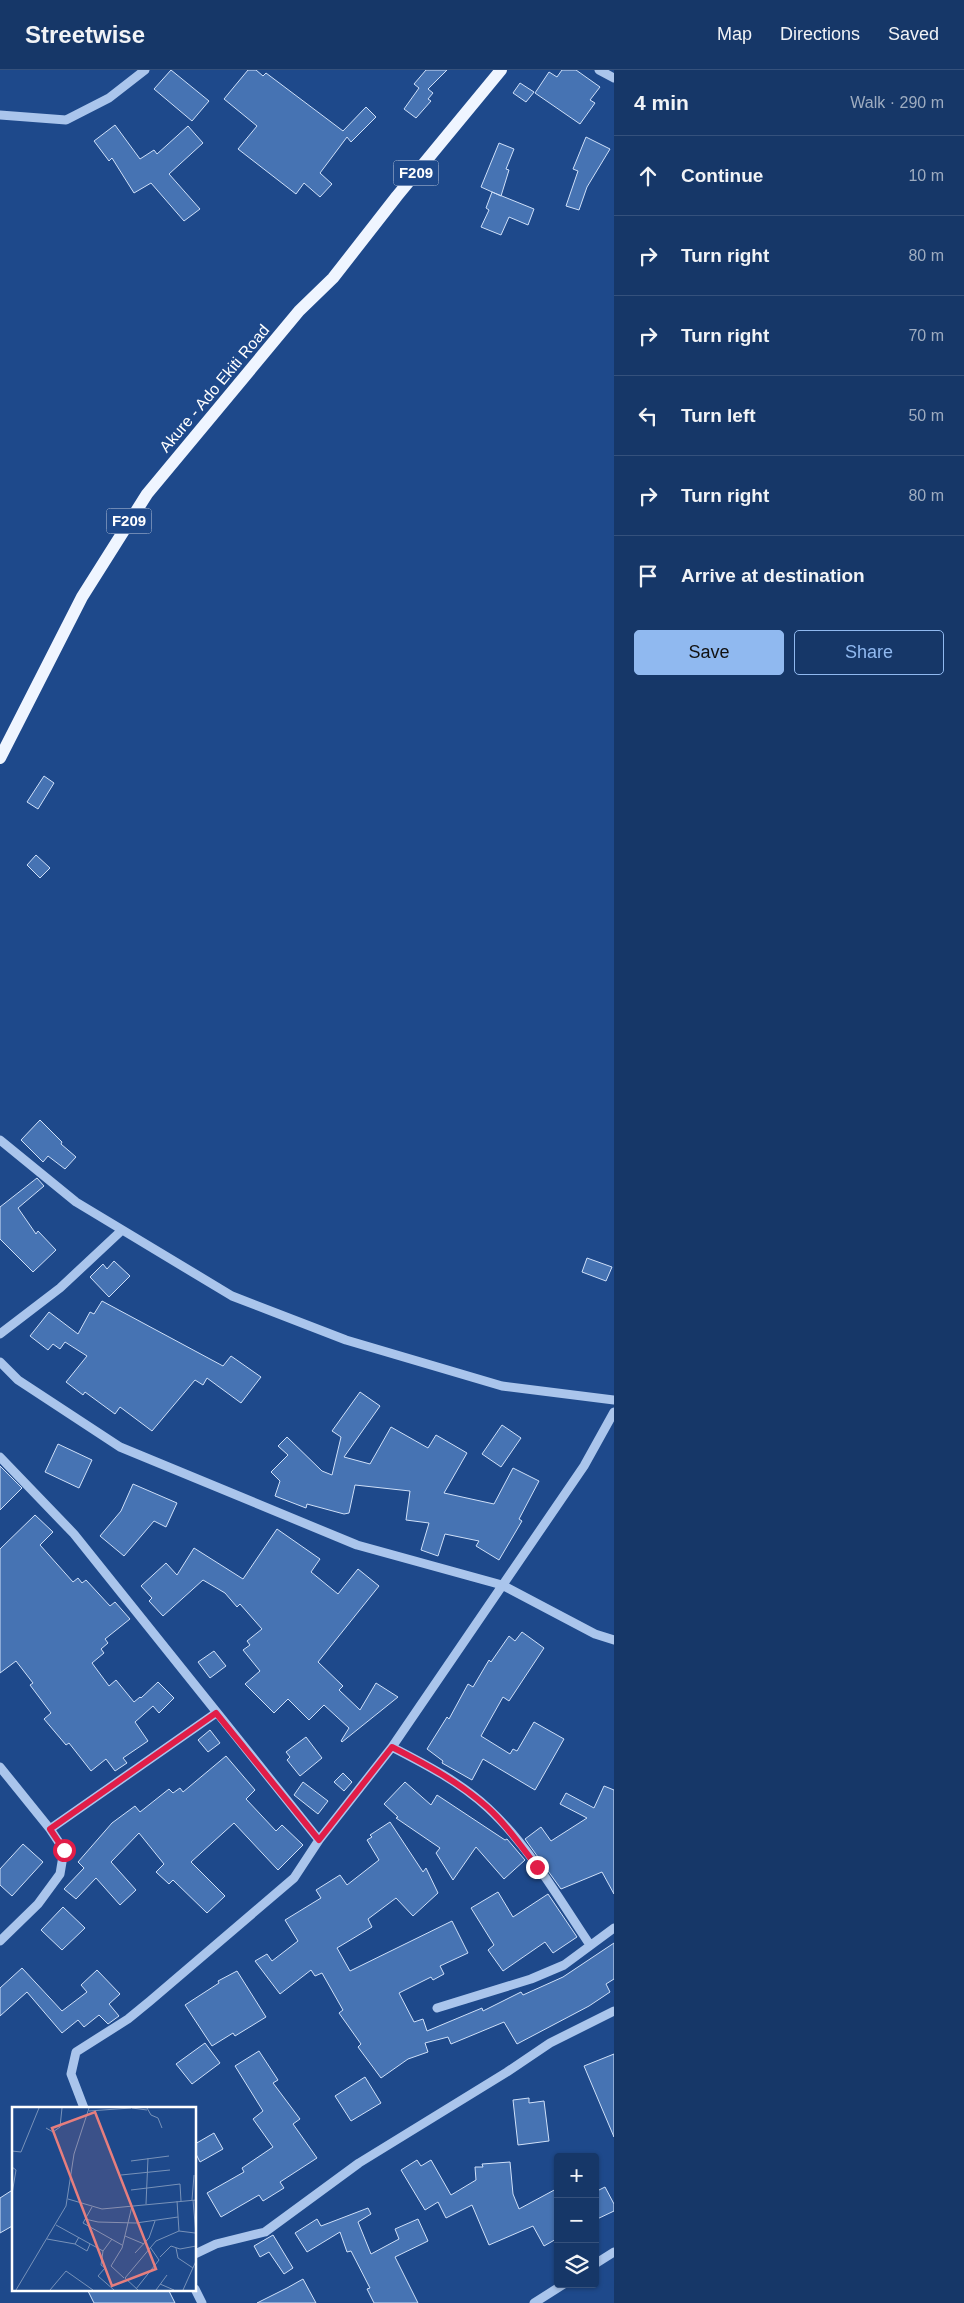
<!DOCTYPE html>
<meta charset="utf-8">
<style>
body{margin:0;font-family:Helvetica,sans-serif;background:#1f3f6e;color:#f1f3f6}
.controls{position:absolute;right:15px;bottom:15px;display:grid;overflow:hidden;border-radius:5px;box-shadow:0 1px 4px #0004}
.controls button{width:45px;height:45px;display:grid;place-items:center;padding:0;border:0;border-bottom:1px solid #35517c;background:#163768;color:#f1f3f6;font:25px sans-serif}
.stop{position:absolute;width:15px;height:15px;margin:-11px;border:4px solid #e11d48;border-radius:50%;background:#fff}
.stop.end{background:#e11d48;border-color:#fff;box-shadow:0 1px 5px #0008}
.list{margin:0;padding:0;list-style:none}
h2{display:flex;justify-content:space-between;align-items:center;height:65px;margin:0;padding:0 20px;font-size:21px}
h2 small{font-size:16px;font-weight:400;color:#9eacc0}
.list li{display:grid;grid-template-columns:32px 1fr auto;gap:15px;align-items:center;box-sizing:border-box;height:80px;padding:0 20px;border-top:1px solid #35517c}
.list b{display:block;font-size:19px;white-space:nowrap}
.list em{font-size:16px;font-style:normal;color:#9eacc0}
.actions{display:flex;gap:10px;padding:15px 20px}
.actions a{flex:1;padding:11px 0;border:1px solid #90b9f0;border-radius:5px;text-align:center;font-size:18px;color:#90b9f0}
.actions .main{background:#90b9f0;color:#111}
.icon{flex:none;width:28px;height:28px;fill:none;stroke:currentColor;stroke-width:2;stroke-linecap:round;stroke-linejoin:round}
.map{position:relative;flex:none;width:614px;height:2233px;overflow:hidden}
header{display:flex;align-items:center;gap:30px;box-sizing:border-box;height:70px;padding:0 25px;background:#163768;border-bottom:1px solid #35517c}
header strong{font-size:24px}
nav{display:flex;gap:28px;margin-inline-start:auto;font-size:18px}
main{display:flex}
aside{flex:1;background:#163768}
.map>svg:first-child{display:block}
.building{fill:#4673b3;stroke:#cfe0f9}
.lines{fill:none;stroke-linecap:round;stroke-linejoin:round}
.minor{stroke:#aac5ec;stroke-width:9}
.major{stroke:#eff5ff;stroke-width:12}
.route{stroke:#e11d48;stroke-width:6}
.labels{text-anchor:middle;stroke-width:4;stroke-linejoin:round;paint-order:stroke}
.shield{fill:#1e498b;stroke:#bcc8dc;stroke-width:1}
.shield-label{font-size:15px;font-weight:bold;fill:#fff}
.street-label{font-size:16px;fill:#fff;stroke:#1e498b}
.inset-road{fill:none;stroke:#7892b9;stroke-width:1}
.view{fill:#e67e7e;fill-opacity:0.15;stroke:#e67e7e;stroke-width:2.5}
.inset-edge{fill:none;stroke:#fff;stroke-width:2.5}
</style>
<header>
<strong>Streetwise</strong>
<nav><a>Map</a><a>Directions</a><a>Saved</a></nav>
</header>
<main>
<div class="map">
<svg width="614" height="2233" viewBox="0 0 614 2233">
<rect width="100%" height="100%" fill="#1e498b"/>
<path class="building" d="M 171,0 L 209,31 L 192,51 L 154,19 Z
M 248,0 L 256,0 L 263,6 L 266,3 L 343,61 L 366,37 L 376,47 L 351,72 L 347,67 L 320,103 L 332,114 L 320,127 L 304,113 L 296,124 L 238,79 L 257,56 L 224,29 Z
M 426,0 L 447,0 L 428,19 L 433,23 L 428,29 L 431,31 L 416,48 L 404,39 L 419,18 L 414,14 Z
M 562,0 L 576,0 L 600,17 L 590,30 L 595,33 L 580,54 L 535,23 L 549,2 L 557,7 Z
M 520,13 L 534,22 L 526,32 L 513,23 Z
M 115,55 L 140,89 L 154,80 L 157,84 L 188,56 L 203,73 L 169,104 L 200,139 L 184,151 L 151,113 L 134,123 L 112,88 L 109,91 L 94,71 Z
M 586,67 L 610,79 L 587,117 L 579,140 L 566,136 L 578,101 L 573,99 Z
M 499,73 L 514,79 L 506,99 L 509,100 L 501,126 L 481,117 Z
M 492,122 L 534,139 L 528,155 L 509,147 L 501,165 L 481,157 L 489,140 L 486,138 Z
M 44,706 L 54,713 L 38,739 L 27,732 Z
M 36,785 L 50,798 L 40,808 L 27,795 Z
M 40,1050 L 62,1072 L 61,1074 L 76,1087 L 65,1099 L 48,1086 L 43,1092 L 21,1070 Z
M 37,1108 L 44,1116 L 18,1138 L 36,1164 L 38,1161 L 56,1180 L 33,1202 L 0,1169 L 0,1137 Z
M 587,1188 L 612,1197 L 606,1211 L 582,1202 Z
M 114,1191 L 130,1206 L 109,1227 L 90,1207 L 103,1194 L 107,1199 Z
M 102,1231 L 223,1296 L 231,1286 L 261,1307 L 241,1333 L 207,1308 L 203,1315 L 195,1310 L 152,1361 L 120,1337 L 115,1344 L 85,1322 L 83,1325 L 66,1312 L 87,1286 L 65,1272 L 60,1279 L 53,1274 L 48,1280 L 30,1266 L 49,1242 L 78,1264 L 90,1242 L 94,1244 Z
M 360,1322 L 380,1336 L 344,1387 L 370,1394 L 391,1357 L 428,1378 L 436,1365 L 467,1383 L 444,1423 L 494,1434 L 513,1398 L 539,1411 L 519,1449 L 522,1451 L 499,1490 L 476,1476 L 479,1471 L 445,1464 L 438,1486 L 421,1480 L 429,1453 L 406,1450 L 410,1421 L 355,1415 L 349,1443 L 344,1444 L 307,1434 L 306,1438 L 275,1426 L 280,1411 L 271,1402 L 288,1385 L 278,1376 L 287,1367 L 322,1401 L 332,1405 L 341,1367 L 332,1361 Z
M 502,1355 L 521,1368 L 501,1397 L 482,1384 Z
M 58,1374 L 92,1390 L 79,1418 L 45,1402 Z
M 0,1396 L 22,1418 L 0,1440 Z
M 133,1414 L 177,1433 L 166,1457 L 154,1451 L 124,1486 L 100,1466 L 121,1441 Z
M 35,1445 L 53,1462 L 40,1475 L 73,1512 L 78,1508 L 82,1513 L 86,1510 L 110,1536 L 115,1532 L 130,1549 L 105,1569 L 108,1573 L 101,1579 L 104,1583 L 92,1593 L 109,1616 L 116,1610 L 134,1632 L 140,1627 L 141,1628 L 158,1612 L 174,1628 L 159,1643 L 153,1636 L 135,1652 L 148,1671 L 123,1688 L 127,1693 L 115,1701 L 106,1689 L 91,1701 L 69,1673 L 66,1675 L 44,1649 L 51,1643 L 30,1615 L 33,1613 L 16,1591 L 0,1603 L 0,1479 Z
M 277,1459 L 320,1489 L 311,1502 L 338,1524 L 358,1499 L 379,1516 L 318,1592 L 343,1616 L 339,1620 L 360,1640 L 376,1613 L 398,1627 L 342,1672 L 341,1671 L 349,1658 L 324,1635 L 309,1650 L 288,1629 L 274,1643 L 245,1614 L 260,1601 L 243,1580 L 250,1575 L 247,1571 L 262,1559 L 240,1534 L 237,1537 L 225,1523 L 203,1510 L 163,1546 L 149,1531 L 152,1528 L 141,1516 L 166,1493 L 177,1505 L 194,1478 L 243,1509 Z
M 522,1562 L 544,1578 L 509,1631 L 503,1627 L 481,1666 L 510,1684 L 513,1679 L 517,1681 L 534,1652 L 564,1669 L 535,1720 L 483,1689 L 472,1710 L 442,1693 L 443,1691 L 427,1679 L 447,1647 L 449,1649 L 468,1614 L 473,1617 L 489,1590 L 491,1592 L 509,1566 L 515,1571 Z
M 214,1581 L 226,1596 L 210,1608 L 198,1592 Z
M 210,1660 L 220,1673 L 208,1682 L 198,1670 Z
M 306,1667 L 322,1688 L 300,1706 L 287,1690 L 290,1687 L 286,1682 Z
M 226,1686 L 255,1720 L 246,1729 L 276,1761 L 282,1755 L 303,1775 L 278,1800 L 234,1753 L 191,1792 L 225,1826 L 207,1843 L 173,1810 L 169,1814 L 156,1802 L 164,1794 L 139,1763 L 111,1792 L 136,1820 L 120,1835 L 96,1808 L 76,1829 L 64,1819 L 84,1798 L 78,1792 L 112,1753 L 135,1736 L 140,1742 L 169,1719 L 173,1723 L 180,1718 L 183,1722 Z
M 343,1703 L 352,1712 L 344,1721 L 334,1712 Z
M 303,1712 L 328,1731 L 318,1744 L 294,1725 Z
M 405,1712 L 431,1735 L 437,1725 L 505,1770 L 507,1769 L 525,1790 L 504,1809 L 476,1777 L 453,1810 L 436,1783 L 440,1778 L 396,1748 L 398,1747 L 384,1734 Z
M 604,1716 L 614,1720 L 614,1824 L 602,1802 L 561,1819 L 525,1769 L 541,1757 L 551,1771 L 587,1748 L 560,1734 L 566,1723 L 594,1738 Z
M 390,1752 L 423,1802 L 426,1798 L 438,1823 L 413,1846 L 396,1828 L 368,1849 L 372,1857 L 337,1878 L 350,1901 L 452,1851 L 468,1883 L 440,1896 L 444,1904 L 433,1910 L 431,1907 L 399,1923 L 414,1952 L 423,1949 L 427,1961 L 482,1938 L 483,1941 L 521,1922 L 523,1925 L 563,1907 L 614,1873 L 614,1909 L 606,1914 L 610,1922 L 589,1936 L 517,1974 L 504,1952 L 451,1974 L 448,1967 L 425,1973 L 428,1982 L 408,1989 L 381,2008 L 358,1977 L 361,1974 L 339,1943 L 343,1940 L 322,1903 L 315,1906 L 311,1900 L 280,1924 L 255,1891 L 267,1884 L 272,1891 L 298,1871 L 285,1850 L 321,1828 L 316,1820 L 340,1805 L 347,1815 L 379,1790 L 367,1770 L 372,1767 L 370,1765 Z
M 23,1774 L 43,1792 L 12,1826 L 0,1815 L 0,1799 Z
M 498,1822 L 513,1847 L 548,1824 L 577,1867 L 553,1883 L 545,1872 L 503,1901 L 488,1880 L 494,1875 L 471,1838 Z
M 63,1837 L 85,1858 L 62,1880 L 41,1860 Z
M 22,1898 L 62,1941 L 87,1922 L 81,1915 L 97,1900 L 120,1924 L 109,1934 L 119,1946 L 108,1954 L 99,1945 L 84,1957 L 78,1950 L 62,1963 L 27,1922 L 0,1946 L 0,1918 Z
M 237,1901 L 266,1947 L 235,1966 L 233,1963 L 212,1976 L 185,1935 L 219,1913 L 218,1911 Z
M 205,1973 L 220,1993 L 192,2014 L 176,1994 Z
M 259,1981 L 278,2010 L 273,2013 L 300,2049 L 293,2054 L 317,2088 L 280,2112 L 284,2118 L 263,2131 L 259,2125 L 221,2147 L 207,2123 L 244,2102 L 242,2098 L 273,2077 L 253,2049 L 263,2041 L 235,1996 Z
M 614,1984 L 614,2067 L 584,1996 Z
M 365,2007 L 381,2033 L 351,2051 L 335,2026 Z
M 529,2028 L 529,2033 L 544,2031 L 549,2071 L 518,2075 L 513,2030 Z
M 214,2063 L 223,2079 L 200,2092 L 195,2082 L 195,2074 Z
M 417,2090 L 421,2096 L 431,2090 L 451,2125 L 476,2110 L 475,2097 L 483,2097 L 482,2094 L 510,2092 L 513,2124 L 519,2139 L 558,2118 L 558,2168 L 544,2176 L 533,2156 L 489,2175 L 472,2135 L 446,2148 L 438,2132 L 425,2140 L 401,2100 Z
M 605,2117 L 614,2134 L 614,2141 L 595,2150 L 595,2122 Z
M 14,2119 L 14,2155 L 0,2163 L 0,2128 Z
M 368,2138 L 371,2144 L 358,2152 L 371,2184 L 399,2169 L 395,2159 L 418,2149 L 428,2171 L 395,2187 L 418,2233 L 374,2233 L 367,2219 L 370,2218 L 351,2181 L 347,2182 L 340,2162 L 307,2182 L 295,2163 L 317,2149 L 321,2156 Z
M 273,2165 L 293,2198 L 284,2204 L 269,2182 L 260,2187 L 254,2176 Z
M 303,2209 L 316,2233 L 257,2233 L 287,2218 Z
M 87,2219 L 168,2219 L 175,2233 L 94,2233 Z"/>
<g class="lines">
<path class="minor" d="M 599,0 L 614,8
M 0,45 L 66,50 L 109,28 L 145,0
M 0,1070 L 76,1132 L 232,1226 L 346,1270 L 502,1316 L 614,1330
M 0,1264 L 60,1218 L 121,1161
M 0,1292 L 18,1310 L 120,1377 L 357,1475 L 502,1515 L 595,1564 L 614,1570
M 0,1387 L 74,1464 L 319,1770
M 392,1677 C 425,1694 460,1712 488,1738 C 529,1776 559,1829 590,1875
M 0,1697 L 50,1759 L 64,1780 L 60,1804 L 38,1834 L 0,1871
M 50,1759 L 216,1643
M 437,1938 L 531,1909 L 564,1895 L 614,1858
M 84,2038 L 71,2004 L 76,1982 L 128,1949 L 150,1931 L 294,1808 L 319,1770 L 392,1677 L 584,1396 L 614,1342
M 195,2184 L 216,2174 L 265,2162 L 359,2093 L 507,2002 L 550,1973 L 614,1941
M 595,2194 L 614,2182
M 195,2219 L 202,2233
M 534,2233 L 564,2214"/>
<path class="major" d="M 0,688 L 82,527 L 147,424 L 299,241 L 333,208 L 397,126 L 501,0"/>
</g>
<g class="lines">
<path class="route" d="M 64,1780 L 50,1759 L 216,1643 L 319,1770 L 392,1677 C 425,1694 459,1712 487,1737 C 506,1754 521,1776 537,1797"/>
</g>
<g class="labels">
<g class="shield">
<rect x="393.5" y="90.5" width="45" height="25" rx="4"/>
<rect x="106.5" y="438.5" width="45" height="25" rx="4"/>
</g>
<g class="shield-label">
<text x="416" y="108">F209</text>
<text x="129" y="456">F209</text>
</g>
<g class="street-label">
<text transform="translate(214 318) rotate(-50)" y="6">Akure - Ado Ekiti Road</text>
</g>
</g>
<g transform="translate(12 2037)">
<rect width="184" height="184" fill="#1e498b"/>
<path class="inset-road" d="M 120,1 L 135,3M 135,1 L 139,8 L 146,11 L 150,21M 77,4 L 119,1M 34,21 L 41,25 L 48,20 L 50,1M 0,44 L 9,45 L 27,1M 119,54 L 157,49M 0,60 L 4,63 L 0,87M 109,68 L 158,63M 119,83 L 168,77 L 169,94M 56,92 L 90,102 L 184,93M 180,93 L 182,68M 181,93 L 184,128M 165,94 L 167,124M 134,97 L 136,51M 80,100 L 71,116 L 110,138M 73,112 L 86,115 L 124,116 L 166,110M 44,118 L 91,144M 113,129 L 132,137M 35,132 L 63,137 L 67,130M 100,132 L 91,144 L 89,158 L 93,161 L 86,169 L 102,183M 63,137 L 75,144 L 78,137M 164,141 L 166,151 L 181,161M 123,146 L 137,131 L 143,114M 148,150 L 159,139 L 168,142 L 184,139M 112,171 L 99,159 L 110,141 L 120,99M 148,177 L 162,183M 124,182 L 147,153 L 138,140M 4,183 L 54,99 L 62,47 L 77,1M 38,183 L 54,164 L 81,183M 126,183 L 113,171 L 144,134 L 167,124 L 183,126M 144,183 L 155,168M 171,183 L 184,154"/>
<path class="view" d="M 83,5 L 144,162 L 100,179 L 40,21 Z"/>
<rect width="184" height="184" class="inset-edge"/>
</g>
</svg>
<div class="controls">
<button>+</button>
<button>−</button>
<button><svg class="icon" aria-label="layers" viewBox="0 0 24 24"><path d="M12 4l9 5-9 5-9-5zM3 14l9 5 9-5"/></svg></button>
</div>
<div class="stop" style="left:64px;top:1780px"></div>
<div class="stop end" style="left:537px;top:1797px"></div>
</div>
<aside>
<h2>4 min<small>Walk · 290 m</small></h2>
<ul class="list">
<li><svg class="icon" aria-label="ahead" viewBox="0 0 24 24"><path d="M12 20V5M6 11l6-6 6 6"/></svg><div><b>Continue</b></div><em>10 m</em></li>
<li><svg class="icon" aria-label="right" viewBox="0 0 24 24"><path d="M7 20v-9h11M14 6l5 5-5 5"/></svg><div><b>Turn right</b></div><em>80 m</em></li>
<li><svg class="icon" aria-label="right" viewBox="0 0 24 24"><path d="M7 20v-9h11M14 6l5 5-5 5"/></svg><div><b>Turn right</b></div><em>70 m</em></li>
<li><svg class="icon" aria-label="left" viewBox="0 0 24 24"><path d="M17 20v-9H6M10 6l-5 5 5 5"/></svg><div><b>Turn left</b></div><em>50 m</em></li>
<li><svg class="icon" aria-label="right" viewBox="0 0 24 24"><path d="M7 20v-9h11M14 6l5 5-5 5"/></svg><div><b>Turn right</b></div><em>80 m</em></li>
<li><svg class="icon" aria-label="arrive" viewBox="0 0 24 24"><path d="M6 21V4h12l-3 4 3 4H6"/></svg><div><b>Arrive at destination</b></div></li>
</ul>
<div class="actions"><a class="main">Save</a><a>Share</a></div>
</aside>
</main>
